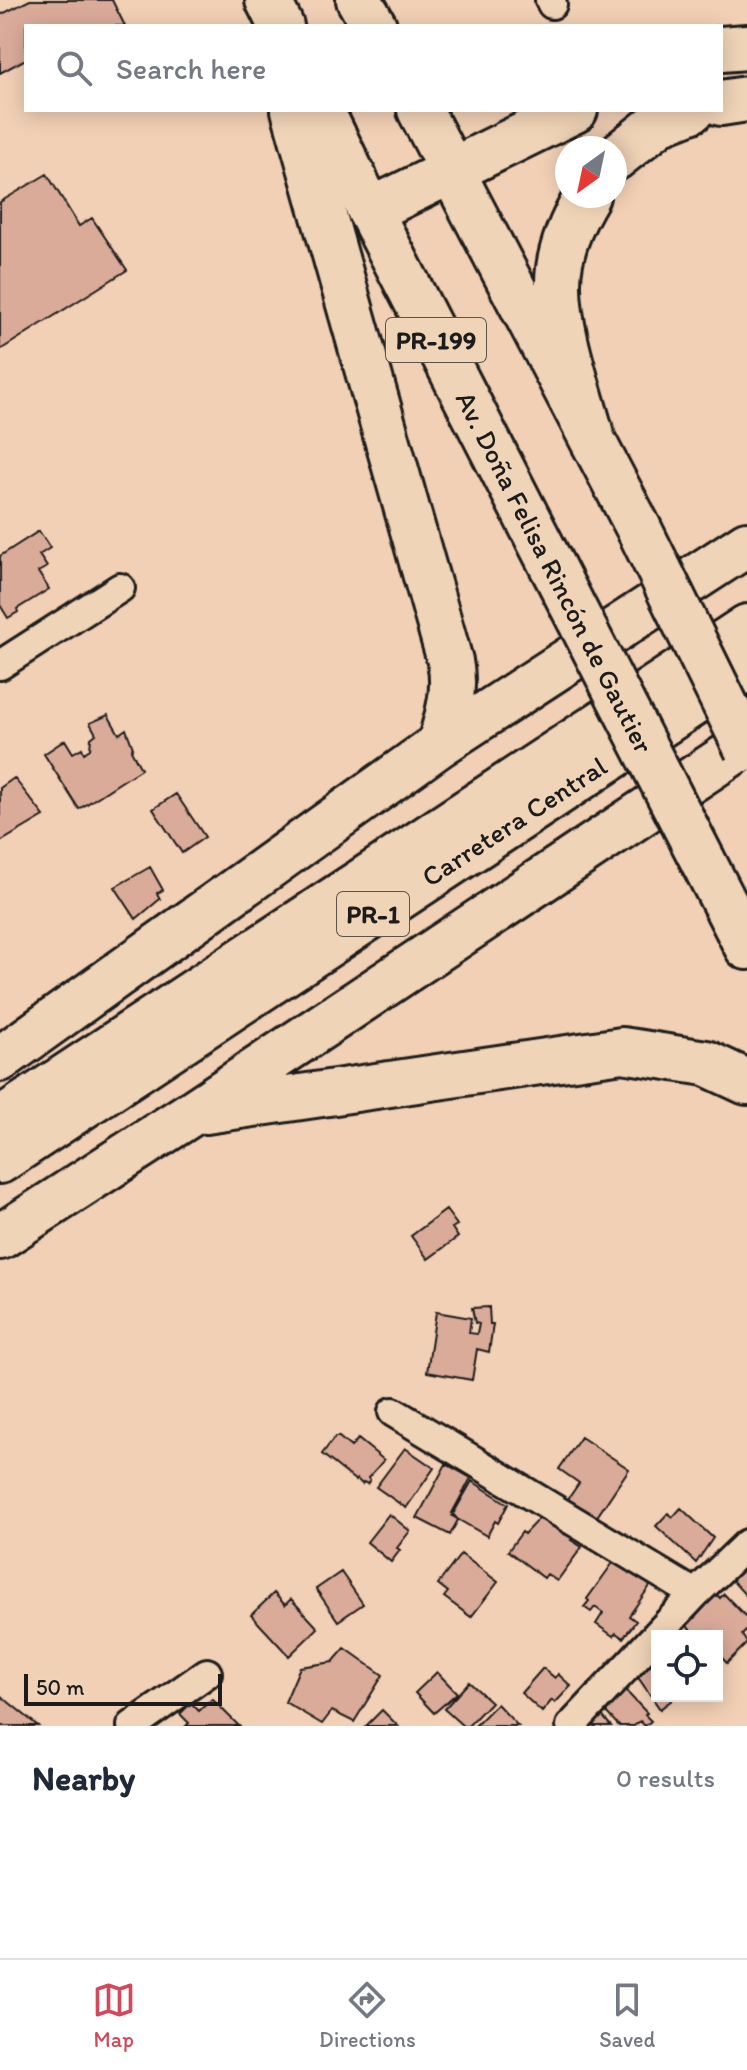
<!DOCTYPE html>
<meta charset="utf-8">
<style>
body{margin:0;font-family:Itim,sans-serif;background:#f2f2f3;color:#1f2937}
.controls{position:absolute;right:24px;bottom:24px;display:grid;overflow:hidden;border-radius:0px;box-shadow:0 4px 20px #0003}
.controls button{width:72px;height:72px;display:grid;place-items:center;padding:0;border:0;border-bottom:2px solid #e0e1e3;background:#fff;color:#1f2937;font:40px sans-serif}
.compass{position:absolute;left:555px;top:136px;width:72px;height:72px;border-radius:50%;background:#fff;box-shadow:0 4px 20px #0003;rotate:213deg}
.scale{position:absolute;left:24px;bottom:20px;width:198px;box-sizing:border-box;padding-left:8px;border:4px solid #1c1c1c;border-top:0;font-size:22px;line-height:28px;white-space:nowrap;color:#1c1c1c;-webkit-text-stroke:6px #f0d4b7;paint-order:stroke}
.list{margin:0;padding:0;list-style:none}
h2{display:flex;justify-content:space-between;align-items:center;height:104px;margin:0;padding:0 32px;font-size:34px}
h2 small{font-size:26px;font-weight:400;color:#747a83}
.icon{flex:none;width:44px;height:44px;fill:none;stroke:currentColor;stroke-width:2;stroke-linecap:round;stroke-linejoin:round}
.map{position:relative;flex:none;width:747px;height:1726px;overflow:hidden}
.search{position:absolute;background:#fff;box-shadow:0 4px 20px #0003;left:24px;right:24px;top:24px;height:88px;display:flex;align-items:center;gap:20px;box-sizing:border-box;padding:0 28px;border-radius:0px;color:#747a83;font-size:30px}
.sheet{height:232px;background:#fff}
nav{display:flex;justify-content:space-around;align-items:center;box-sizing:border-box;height:112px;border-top:2px solid #e0e1e3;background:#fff;font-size:22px;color:#747a83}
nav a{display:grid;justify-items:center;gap:4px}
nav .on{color:#d1495b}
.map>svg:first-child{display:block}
.building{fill:#dbab9a;stroke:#1c1c1c;stroke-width:2}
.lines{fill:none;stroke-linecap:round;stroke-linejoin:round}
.street-casing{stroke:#1c1c1c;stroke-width:34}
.primary-casing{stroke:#1c1c1c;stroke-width:50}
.highway-casing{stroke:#1c1c1c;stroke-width:50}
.street{stroke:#f0d4b7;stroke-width:28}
.primary{stroke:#f0d4b7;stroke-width:44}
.highway{stroke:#f0d4b7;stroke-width:44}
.primary-bridge-casing{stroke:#1c1c1c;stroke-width:50;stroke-linecap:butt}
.primary-bridge{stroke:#f0d4b7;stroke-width:44}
.labels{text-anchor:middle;stroke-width:8;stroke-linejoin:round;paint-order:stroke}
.shield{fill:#f0d4b7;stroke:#5c534a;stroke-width:2}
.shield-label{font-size:26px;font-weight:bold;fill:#1c1c1c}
.street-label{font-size:28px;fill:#1c1c1c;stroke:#f0d4b7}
</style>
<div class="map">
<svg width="747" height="1726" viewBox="0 0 747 1726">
<rect width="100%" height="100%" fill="#f2d0b5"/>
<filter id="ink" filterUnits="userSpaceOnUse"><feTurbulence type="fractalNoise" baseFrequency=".0125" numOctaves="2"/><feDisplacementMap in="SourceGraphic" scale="16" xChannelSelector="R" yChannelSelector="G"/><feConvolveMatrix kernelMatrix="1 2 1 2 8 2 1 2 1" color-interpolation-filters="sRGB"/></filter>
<g filter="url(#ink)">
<path class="building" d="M 30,0 L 112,0 L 125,26 L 26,26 L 26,59 L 0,73 L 0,15 Z
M 47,174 L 79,226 L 92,218 L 127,270 L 0,350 L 0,202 Z
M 39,531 L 50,548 L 39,555 L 47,567 L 38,572 L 49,589 L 17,609 L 18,612 L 8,618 L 0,605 L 0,556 Z
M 108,715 L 119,734 L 126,729 L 133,748 L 131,750 L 141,769 L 79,809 L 44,754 L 65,740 L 73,753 L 82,748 L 84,753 L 90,749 L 91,738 L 96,734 L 90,723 Z
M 14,778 L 44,816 L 0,842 L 0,788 Z
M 176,794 L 205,837 L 182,853 L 153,809 Z
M 150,867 L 163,890 L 157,893 L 160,899 L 136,919 L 115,887 Z
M 446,1210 L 457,1225 L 452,1228 L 458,1237 L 428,1259 L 411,1236 Z
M 489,1307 L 490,1324 L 493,1324 L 489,1352 L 477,1349 L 472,1380 L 427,1372 L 436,1312 L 471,1318 L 469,1333 L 477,1334 L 479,1324 L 475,1323 L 472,1308 Z
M 335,1437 L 339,1437 L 351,1447 L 358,1439 L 384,1460 L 368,1478 L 370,1480 L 367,1484 L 364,1482 L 362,1484 L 357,1479 L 356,1481 L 322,1454 Z
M 581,1437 L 629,1469 L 594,1521 L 566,1502 L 579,1483 L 559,1469 Z
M 405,1448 L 434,1468 L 406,1508 L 376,1487 Z
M 446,1464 L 471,1478 L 452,1513 L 458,1520 L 450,1535 L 417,1518 Z
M 472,1481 L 508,1504 L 498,1523 L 495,1521 L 487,1536 L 452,1516 Z
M 681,1508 L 713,1538 L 696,1563 L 656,1526 L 668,1513 L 673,1517 Z
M 389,1514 L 410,1531 L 397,1548 L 400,1550 L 391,1562 L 367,1542 Z
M 541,1516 L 564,1534 L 565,1532 L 573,1538 L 571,1540 L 582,1547 L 557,1581 L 547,1574 L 544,1578 L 508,1551 L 522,1532 L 524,1534 Z
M 461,1554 L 498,1582 L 471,1617 L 444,1597 L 448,1592 L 438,1584 Z
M 747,1559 L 747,1597 L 730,1578 Z
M 615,1560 L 652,1583 L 629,1616 L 636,1621 L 623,1638 L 616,1633 L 613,1636 L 596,1624 L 603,1613 L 595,1607 L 591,1612 L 584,1607 L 589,1601 L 587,1599 Z
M 341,1572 L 363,1604 L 338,1621 L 316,1589 Z
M 714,1592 L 720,1598 L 724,1594 L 747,1618 L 747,1630 L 742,1635 L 747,1643 L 727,1663 L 717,1653 L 717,1636 L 696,1636 L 683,1622 Z
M 274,1593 L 285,1605 L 291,1599 L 318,1628 L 289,1656 L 251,1615 Z
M 345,1648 L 383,1675 L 354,1722 L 332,1711 L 322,1724 L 285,1702 L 300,1667 L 333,1662 Z
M 657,1658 L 657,1696 L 670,1696 L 672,1700 L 660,1709 L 635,1673 Z
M 543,1668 L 555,1678 L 558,1674 L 571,1686 L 555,1703 L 552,1700 L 542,1712 L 521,1693 Z
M 437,1672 L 457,1693 L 434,1713 L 415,1693 Z
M 469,1682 L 491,1702 L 468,1726 L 463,1726 L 444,1709 Z
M 622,1687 L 647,1713 L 645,1715 L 651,1721 L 645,1726 L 640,1721 L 634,1726 L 619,1726 L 602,1708 Z
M 0,1695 L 38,1726 L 0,1726 Z
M 212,1699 L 239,1726 L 186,1726 L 189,1723 L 180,1714 L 191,1703 L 199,1711 Z
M 497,1704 L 518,1726 L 475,1726 Z
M 382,1710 L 398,1726 L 366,1726 Z
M 600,1713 L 611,1726 L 585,1726 Z"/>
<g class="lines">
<defs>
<path id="street" d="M 550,0 L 552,4
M 0,665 L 120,588
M 393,1412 L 695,1594
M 132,1726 L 207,1673
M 571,1726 L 695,1594 L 747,1544"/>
<path id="primary" d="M 268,0 L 281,26
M 359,0 L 374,26
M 321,110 L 370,211 L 553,568
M 420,110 L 639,529
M 703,861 L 747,947"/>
<path id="highway" d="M 721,49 L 747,47
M 721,103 L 747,99
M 294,110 L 450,661 C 456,691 448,715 440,744
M 615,158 L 659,123 L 692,110
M 587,196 C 572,221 558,253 558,283 C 557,329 580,393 592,438
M 370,211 L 575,110
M 0,1059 L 440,744 L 747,544
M 206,1111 L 622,1050 L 706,1063 L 747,1082
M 0,1120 L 747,627
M 0,1161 L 747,668
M 0,1237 L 192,1113 L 747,743"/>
</defs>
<use href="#street" class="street-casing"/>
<use href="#primary" class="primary-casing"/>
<use href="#highway" class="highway-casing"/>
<use href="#street" class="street"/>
<use href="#primary" class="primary"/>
<use href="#highway" class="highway"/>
<defs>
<path id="primary-bridge" d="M 639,529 L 747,749
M 553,568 L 703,861"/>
</defs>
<use href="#primary-bridge" class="primary-bridge-casing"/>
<use href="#primary-bridge" class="primary-bridge"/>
</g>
</g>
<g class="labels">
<g class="shield">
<rect x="386" y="318" width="100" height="44" rx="6"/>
<rect x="337" y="892" width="72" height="44" rx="6"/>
</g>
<g class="shield-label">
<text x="436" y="349">PR-199</text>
<text x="373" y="923">PR-1</text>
</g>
<g class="street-label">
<text transform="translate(555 572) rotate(63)" y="10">Av. Doña Felisa Rincón de Gautier</text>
<text transform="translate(514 821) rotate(-33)" y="10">Carretera Central</text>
</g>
</g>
</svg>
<div class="controls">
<button><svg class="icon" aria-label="locate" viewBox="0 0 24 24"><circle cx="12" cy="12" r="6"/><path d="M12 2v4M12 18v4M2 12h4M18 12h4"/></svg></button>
</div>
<svg class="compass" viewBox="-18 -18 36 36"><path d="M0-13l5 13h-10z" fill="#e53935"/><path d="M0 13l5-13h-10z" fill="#747a83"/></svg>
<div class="scale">50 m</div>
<div class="search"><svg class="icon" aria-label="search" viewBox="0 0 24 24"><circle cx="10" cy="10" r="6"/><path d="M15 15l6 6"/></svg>Search here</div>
</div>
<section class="sheet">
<h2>Nearby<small>0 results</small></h2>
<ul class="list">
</ul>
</section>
<nav>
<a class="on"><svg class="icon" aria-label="map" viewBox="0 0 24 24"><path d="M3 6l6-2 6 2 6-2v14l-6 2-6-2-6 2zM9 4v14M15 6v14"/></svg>Map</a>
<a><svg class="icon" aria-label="directions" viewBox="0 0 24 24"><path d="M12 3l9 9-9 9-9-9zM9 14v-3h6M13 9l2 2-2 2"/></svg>Directions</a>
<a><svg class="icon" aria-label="saved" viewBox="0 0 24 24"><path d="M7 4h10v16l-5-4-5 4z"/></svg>Saved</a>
</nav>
